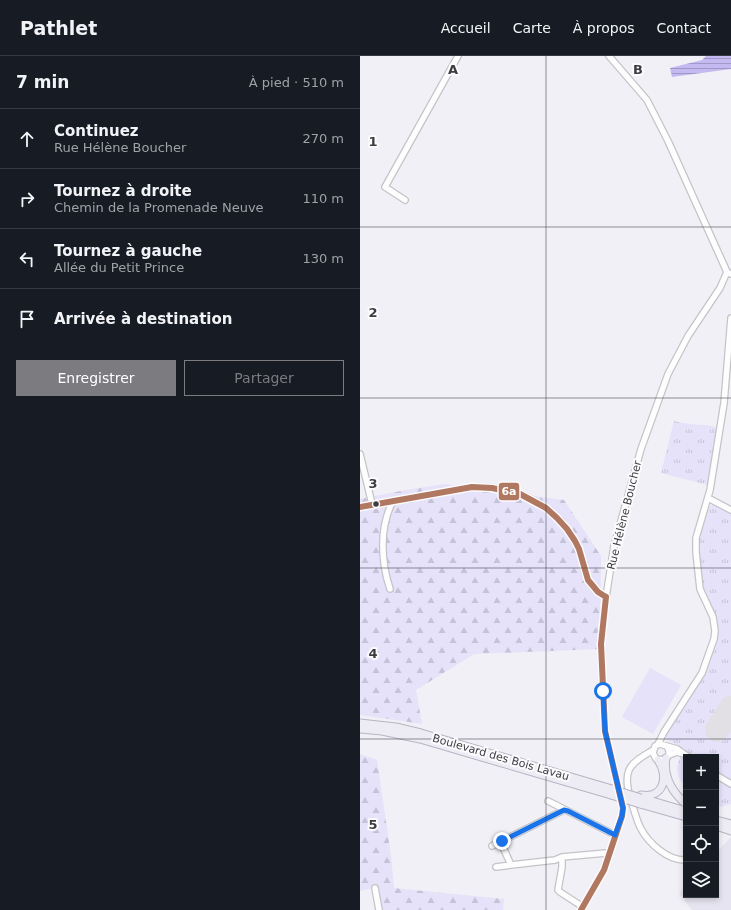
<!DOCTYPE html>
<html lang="fr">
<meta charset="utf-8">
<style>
body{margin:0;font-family:"DejaVu Sans",sans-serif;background:#20242c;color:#f1f3f6}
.controls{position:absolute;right:12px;bottom:12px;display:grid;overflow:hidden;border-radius:0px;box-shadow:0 2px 6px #0003}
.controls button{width:36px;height:36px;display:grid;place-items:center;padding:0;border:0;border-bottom:1px solid #363941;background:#171b24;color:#f1f3f6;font:20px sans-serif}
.stop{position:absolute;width:12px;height:12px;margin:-9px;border:3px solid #1a73e8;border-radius:50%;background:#fff}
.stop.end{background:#1a73e8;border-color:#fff;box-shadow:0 1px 4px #0008}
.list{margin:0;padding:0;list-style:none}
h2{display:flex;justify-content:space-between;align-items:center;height:52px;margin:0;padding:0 16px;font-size:17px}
h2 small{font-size:13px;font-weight:400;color:#9ea1a6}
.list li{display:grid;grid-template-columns:26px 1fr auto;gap:12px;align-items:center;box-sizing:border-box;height:60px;padding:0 16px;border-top:1px solid #363941}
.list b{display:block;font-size:15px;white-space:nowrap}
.list p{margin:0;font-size:13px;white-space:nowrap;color:#9ea1a6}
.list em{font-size:13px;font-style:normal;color:#9ea1a6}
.actions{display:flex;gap:8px;padding:12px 16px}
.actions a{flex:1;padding:9px 0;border:1px solid #7c7b80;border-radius:0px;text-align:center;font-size:14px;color:#7c7b80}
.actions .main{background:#7c7b80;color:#fff}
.icon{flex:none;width:22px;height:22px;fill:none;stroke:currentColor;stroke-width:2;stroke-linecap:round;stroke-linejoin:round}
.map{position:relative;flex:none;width:371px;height:854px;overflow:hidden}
header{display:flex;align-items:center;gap:24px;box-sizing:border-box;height:56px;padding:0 20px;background:#171b24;border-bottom:1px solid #363941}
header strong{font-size:19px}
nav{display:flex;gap:22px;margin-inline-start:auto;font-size:14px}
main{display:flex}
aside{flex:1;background:#171b24}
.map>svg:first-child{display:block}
.built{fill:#e6e4f0}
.grass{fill:url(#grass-tufts)}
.forest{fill:url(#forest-firs)}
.park{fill:#e5e2f9}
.water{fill:url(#water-rules)}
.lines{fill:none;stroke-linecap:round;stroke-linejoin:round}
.runway{stroke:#e2e0e4;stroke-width:24}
.minor-casing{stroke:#c4c4c8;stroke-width:8}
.major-casing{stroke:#b7b4c4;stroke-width:9}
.minor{stroke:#fdfdfe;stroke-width:5.5}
.major{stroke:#edebf3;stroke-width:7}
.major-bridge-casing{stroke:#b7b4c4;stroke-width:9;stroke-linecap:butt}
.major-bridge{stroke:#edebf3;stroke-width:7}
.bus-1-casing{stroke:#fcfcfe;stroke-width:9}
.bus-1{stroke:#b07761;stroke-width:6}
.route{stroke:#1a73e8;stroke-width:5}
.grid{fill:none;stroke:#3d3c41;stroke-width:1;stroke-opacity:0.55}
.bus-dot{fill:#3d3c41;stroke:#fcfcfe;stroke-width:1.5}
.labels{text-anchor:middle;stroke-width:4;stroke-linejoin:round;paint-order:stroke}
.street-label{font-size:11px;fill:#3d3c41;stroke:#fcfcfe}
.grid-label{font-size:13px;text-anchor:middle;font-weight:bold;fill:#3d3c41;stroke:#fcfcfe;stroke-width:4;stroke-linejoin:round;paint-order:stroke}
.line-badge{stroke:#fcfcfe;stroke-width:1.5}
.badge-label{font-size:11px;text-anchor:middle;font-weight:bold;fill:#fff}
</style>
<header>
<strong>Pathlet</strong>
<nav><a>Accueil</a><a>Carte</a><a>À propos</a><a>Contact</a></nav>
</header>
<main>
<aside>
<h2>7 min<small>À pied · 510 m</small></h2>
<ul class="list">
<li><svg class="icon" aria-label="ahead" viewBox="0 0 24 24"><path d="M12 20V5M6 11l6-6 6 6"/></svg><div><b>Continuez</b><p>Rue Hélène Boucher</p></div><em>270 m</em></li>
<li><svg class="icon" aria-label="right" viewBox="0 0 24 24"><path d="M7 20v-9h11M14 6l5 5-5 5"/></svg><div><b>Tournez à droite</b><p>Chemin de la Promenade Neuve</p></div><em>110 m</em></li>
<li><svg class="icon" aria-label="left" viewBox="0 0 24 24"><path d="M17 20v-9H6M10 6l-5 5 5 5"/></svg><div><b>Tournez à gauche</b><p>Allée du Petit Prince</p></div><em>130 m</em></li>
<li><svg class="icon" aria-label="arrive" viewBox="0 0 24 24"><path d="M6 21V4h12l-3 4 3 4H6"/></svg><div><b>Arrivée à destination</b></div></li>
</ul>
<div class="actions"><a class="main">Enregistrer</a><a>Partager</a></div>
</aside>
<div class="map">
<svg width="371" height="854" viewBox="0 0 371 854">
<defs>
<pattern id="grass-tufts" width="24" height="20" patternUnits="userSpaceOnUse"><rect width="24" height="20" fill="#e5e2f9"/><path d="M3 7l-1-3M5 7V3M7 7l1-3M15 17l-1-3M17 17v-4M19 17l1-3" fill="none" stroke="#c5c3d7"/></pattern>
<pattern id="forest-firs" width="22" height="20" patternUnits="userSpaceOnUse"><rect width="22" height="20" fill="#e5e2f9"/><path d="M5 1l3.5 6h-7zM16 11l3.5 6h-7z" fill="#c5c3d7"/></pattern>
<pattern id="water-rules" width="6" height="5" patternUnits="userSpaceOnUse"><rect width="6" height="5" fill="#c4baf1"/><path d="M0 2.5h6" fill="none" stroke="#a098c5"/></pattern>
</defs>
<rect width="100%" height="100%" fill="#f1f0f6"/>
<path class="built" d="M 371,781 L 371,854 L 332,854 L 319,837 L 326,830 L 326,839 L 356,839 L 356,797 Z"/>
<path class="grass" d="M 314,365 C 328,369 343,368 357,371 L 348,429 L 301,417 Z
M 354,448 L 371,457 L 371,748 L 361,751 L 356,749 L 356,701 L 326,701 L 326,731 C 321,726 316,718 317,711 C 317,708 320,705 320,702 C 323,692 316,687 307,684 L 305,680 L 344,620 L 356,588 L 356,562 L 343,535 L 338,486 L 340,474 L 349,451 Z"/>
<path class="forest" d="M 85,428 L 204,444 L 241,500 L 240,593 L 114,598 L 56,634 L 62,668 L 0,659 L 0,443 L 46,434 Z
M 0,698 L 17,704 L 31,800 L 34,832 L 144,843 L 143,854 L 17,854 L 14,832 L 0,835 Z"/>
<path class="park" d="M 290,612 L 321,629 L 293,678 L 262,661 Z"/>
<path class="water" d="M 346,0 L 371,0 L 371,13 L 312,21 L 310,12 L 342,4 Z"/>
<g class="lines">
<path class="runway" d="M 357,674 L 371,652"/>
<defs>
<path id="minor" d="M 249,0 L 287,44 L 308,85 L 367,216 L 371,218
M 45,144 L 25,131 L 98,0
M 0,398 L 12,448
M 348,442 L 371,454
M 0,451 C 25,447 50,442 75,438 C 88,436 103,431 117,431 C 157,430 195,450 215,485 C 227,508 220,528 246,541
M 30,533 C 21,506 19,471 33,445
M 298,688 L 304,676 L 342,617 L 354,583 L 355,575 L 353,561 L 340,533 L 336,496 L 336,482 L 350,434 L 364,347 L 371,262
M 307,691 C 311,696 309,701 304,704 L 296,703 L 293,697 L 295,690 L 300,688 L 317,693 L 324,698 L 317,696 L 309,699
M 293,694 C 285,699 273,705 269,714 C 265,724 268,735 271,744 C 274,754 276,762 280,771 C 288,787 308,805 326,804
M 324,698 L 329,701
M 356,719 L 371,728
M 188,745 L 255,779
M 142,785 L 142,789 L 151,809 L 195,804 L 202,801 L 246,797 L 249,798
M 132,790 L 204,754
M 202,801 L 202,811 L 198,834 L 200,836 L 223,851
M 136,811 L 151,809
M 15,832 L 19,854
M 221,854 L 244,814 L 262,760 L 263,752 L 245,675 L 243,635 L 241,588 L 246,541 L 254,490 L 281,393 L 308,318 L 328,280 L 360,232 L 367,216"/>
<path id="major" d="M 0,667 L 36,671 L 61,677 L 252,733
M 0,673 L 22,675 L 60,683 L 251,739
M 306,702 C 303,721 312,736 326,748
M 281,739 C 304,743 309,720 298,704
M 282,742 L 326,755
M 280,748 L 326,761
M 356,764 L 371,768
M 356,770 L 371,775"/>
</defs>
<use href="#minor" class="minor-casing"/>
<use href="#major" class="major-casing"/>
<use href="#minor" class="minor"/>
<use href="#major" class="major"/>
<defs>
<path id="major-bridge" d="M 252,733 L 281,742
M 251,739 L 280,748"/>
</defs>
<use href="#major-bridge" class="major-bridge-casing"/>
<use href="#major-bridge" class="major-bridge"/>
<defs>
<path id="bus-1" d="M 0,451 L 112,431 L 132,432 L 160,438 L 186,452 L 197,462 L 207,473 L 215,485 L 219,493 L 228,524 L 238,536 L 246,541
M 221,854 L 244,814 L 262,760 L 263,752 L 245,675 L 241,588 L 246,541"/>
</defs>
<use href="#bus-1" class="bus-1-casing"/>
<use href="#bus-1" class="bus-1"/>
</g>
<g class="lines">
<path class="route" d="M 142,785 L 204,754 L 208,755 L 255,779 L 262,760 L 263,752 L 245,675 L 243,635"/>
</g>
<path class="grid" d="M 186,0 L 186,854M 0,171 L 371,171M 0,342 L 371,342M 0,512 L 371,512M 0,683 L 371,683"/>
<circle class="bus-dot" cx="16" cy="448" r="3.5"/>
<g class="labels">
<g class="street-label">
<text transform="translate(264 459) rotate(-76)" y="4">Rue Hélène Boucher</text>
<text transform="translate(141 701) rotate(16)" y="4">Boulevard des Bois Lavau</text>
</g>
</g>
<g class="grid-label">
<text x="93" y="18">A</text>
<text x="278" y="18">B</text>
<text x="13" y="90">1</text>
<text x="13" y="261">2</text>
<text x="13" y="432">3</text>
<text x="13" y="602">4</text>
<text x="13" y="773">5</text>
</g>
<rect class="line-badge" x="138" y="426" width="22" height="19" rx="4" fill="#b07761"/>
<g class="badge-label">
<text x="149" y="439">6a</text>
</g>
</svg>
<div class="controls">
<button>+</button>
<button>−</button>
<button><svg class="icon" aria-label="locate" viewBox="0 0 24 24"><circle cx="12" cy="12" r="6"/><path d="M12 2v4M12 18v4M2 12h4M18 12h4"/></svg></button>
<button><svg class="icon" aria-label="layers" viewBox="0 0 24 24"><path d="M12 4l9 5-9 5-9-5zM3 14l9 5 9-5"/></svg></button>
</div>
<div class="stop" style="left:243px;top:635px"></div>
<div class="stop end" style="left:142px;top:785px"></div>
</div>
</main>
